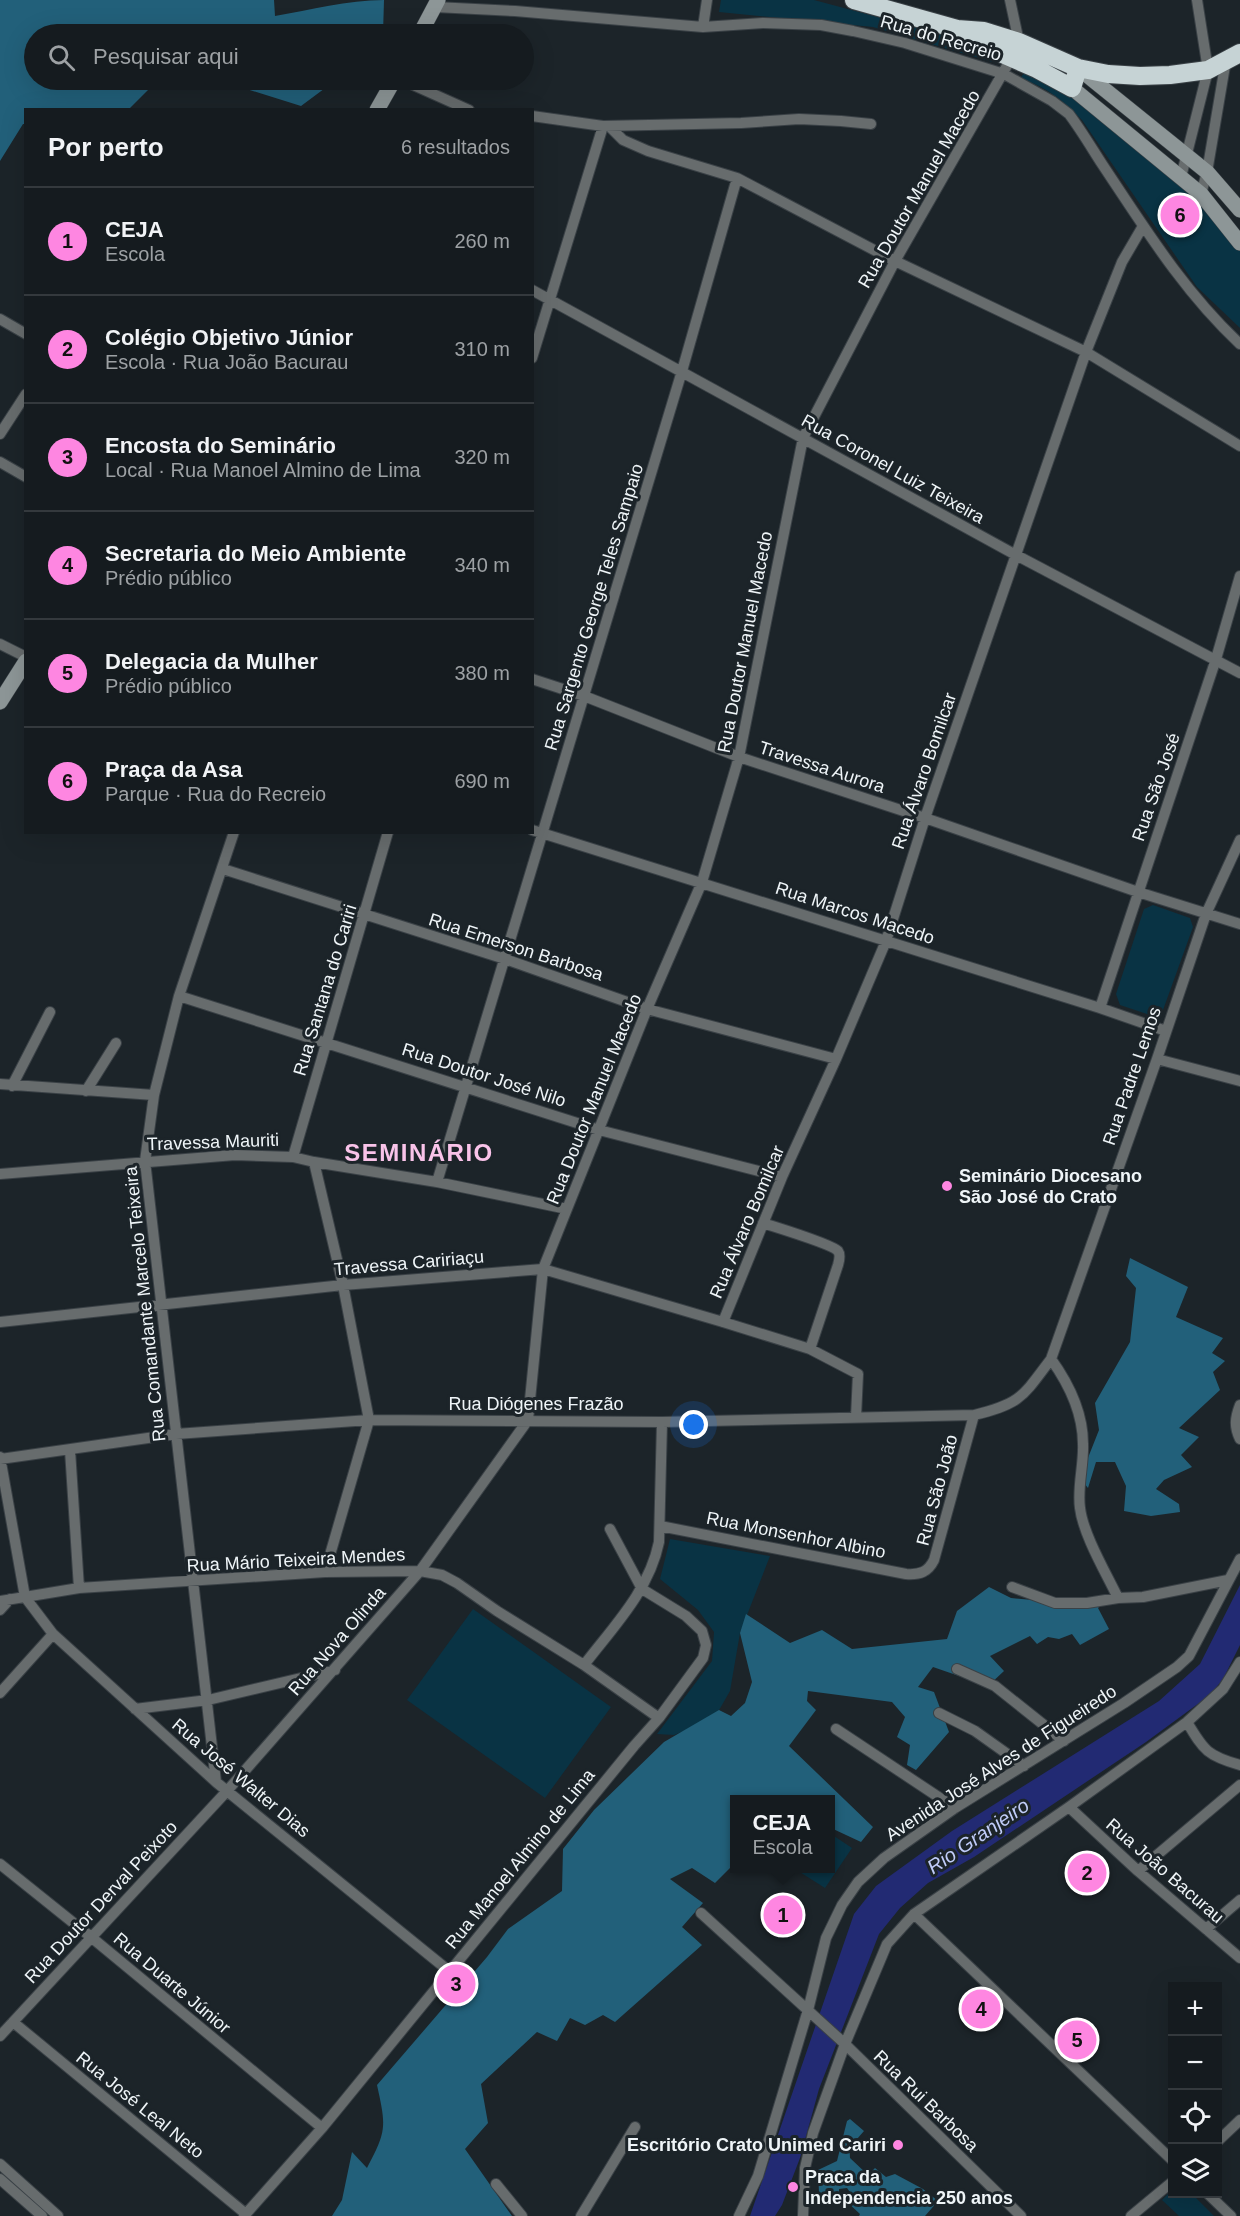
<!DOCTYPE html>
<html lang="pt">
<meta charset="utf-8">
<style>
body{margin:0;font-family:Arial,sans-serif;background:#1e2428;color:#f1f3f6}
.controls{position:absolute;right:18px;bottom:18px;display:grid;overflow:hidden;border-radius:0px;box-shadow:0 6px 24px #0002}
.controls button{width:54px;height:54px;display:grid;place-items:center;padding:0;border:0;border-bottom:2px solid #34393d;background:#151b1f;color:#f1f3f6;font:30px sans-serif}
.you{position:absolute;left:694px;top:1425px;width:21px;height:21px;margin:-15px;border:4px solid #fff;border-radius:50%;background:#1a73e8;box-shadow:0 0 0 9px #1a73e833}
.badge{display:grid;place-items:center;width:39px;height:39px;border-radius:50%;background:#fe86e1;color:#111;font-size:20px;font-weight:700}
.pin{position:absolute;translate:-50% -50%;border:3px solid #fff;box-shadow:0 2px 6px #0006}
.popup{position:absolute;left:730px;top:1795px;width:105px;height:78px;box-sizing:border-box;display:grid;place-content:center;border-radius:0px;background:#151b1f;filter:drop-shadow(0 2px 4px #0005);font-size:20px;white-space:nowrap;color:#9da1a4}
.popup b{font-size:22px;color:#f1f3f6}
.popup::after{content:'';position:absolute;left:50%;top:100%;margin-left:-12px;border:12px solid transparent;border-top-color:#151b1f}
.list{margin:0;padding:0;list-style:none}
h2{display:flex;justify-content:space-between;align-items:center;height:78px;margin:0;padding:0 24px;font-size:26px}
h2 small{font-size:20px;font-weight:400;color:#9da1a4}
.list li{display:grid;grid-template-columns:39px 1fr auto;gap:18px;align-items:center;box-sizing:border-box;height:108px;padding:0 24px;border-top:2px solid #34393d}
.list b{display:block;font-size:22px;white-space:nowrap}
.list p{margin:0;font-size:20px;white-space:nowrap;color:#9da1a4}
.list em{font-size:20px;font-style:normal;color:#9da1a4}
.icon{flex:none;width:33px;height:33px;fill:none;stroke:currentColor;stroke-width:2;stroke-linecap:round;stroke-linejoin:round}
.map{position:relative;flex:none;width:1240px;height:2216px;overflow:hidden}
.search{position:absolute;background:#151b1f;box-shadow:0 6px 24px #0002;left:24px;top:24px;width:510px;height:66px;display:flex;align-items:center;gap:15px;box-sizing:border-box;padding:0 21px;border-radius:33px;color:#9da1a4;font-size:22px}
.panel{position:absolute;background:#151b1f;box-shadow:0 6px 24px #0002;left:24px;top:108px;width:510px;height:726px;border-radius:0px}
.map>svg:first-child{display:block}
.green{fill:#093344}
.forest{fill:#22607a}
.water{fill:#222a73}
.lines{fill:none;stroke-linecap:round;stroke-linejoin:round}
.street-casing{stroke:#3a4146;stroke-width:12}
.secondary-casing{stroke:#3a4146;stroke-width:16}
.highway-casing{stroke:#3a4146;stroke-width:20}
.street{stroke:#676c6d;stroke-width:10}
.secondary{stroke:#8d9697;stroke-width:15}
.highway{stroke:#c6d3d5;stroke-width:18}
.poi-dot{fill:#fe86e1;stroke:#1c2429;stroke-width:2}
.labels{text-anchor:middle;stroke-width:6;stroke-linejoin:round;paint-order:stroke}
.street-label{font-size:18px;fill:#eff5f8;stroke:#1c2429}
.poi-label{font-size:18px;font-weight:bold;fill:#eff5f8;stroke:#1c2429;text-anchor:start}
.water-label{font-size:20px;font-style:italic;fill:#c0ccf8;stroke:#1c2429}
.district-label{font-size:24px;font-weight:bold;letter-spacing:1.5px;fill:#f9c3e9;stroke:#1c2429}
</style>
<div class="map">
<svg width="1240" height="2216" viewBox="0 0 1240 2216">
<rect width="100%" height="100%" fill="#1c2429"/>
<path class="green" d="M 721,0 L 814,0 L 941,34 L 1001,55 L 996,63 L 873,27 L 719,12 Z
M 1027,70 L 1065,88 L 1186,184 L 1240,246 L 1240,328 L 1197,287 L 1082,120 C 1060,98 1049,89 1020,78 Z
M 1153,905 L 1190,918 L 1193,927 L 1163,1010 L 1150,1015 L 1120,1005 L 1116,994 L 1144,909 Z
M 670,1539 L 770,1556 L 740,1633 L 730,1691 L 714,1719 L 674,1735 L 657,1734 L 712,1661 L 714,1632 L 698,1610 L 660,1579 Z
M 473,1609 L 611,1707 L 545,1798 L 407,1700 Z
M 831,1834 L 852,1848 L 825,1888 L 795,1869 L 831,1868 Z
M 1172,2190 L 1172,2194 L 1192,2194 L 1214,2216 L 1179,2216 L 1162,2200 Z"/>
<path class="forest" d="M 0,0 L 274,0 L 275,16 C 311,10 347,0 384,0 L 383,34 L 34,34 L 34,80 L 158,80 L 129,109 L 26,110 L 25,124 L 23,124 L 0,161 Z
M 218,80 L 336,80 L 301,106 Z
M 1130,1258 L 1188,1287 L 1176,1317 L 1223,1338 L 1212,1353 L 1225,1361 L 1213,1372 L 1220,1390 L 1179,1428 L 1199,1437 L 1181,1455 L 1192,1467 L 1164,1480 L 1156,1489 L 1179,1504 L 1180,1512 L 1151,1516 L 1124,1511 L 1126,1486 L 1115,1462 L 1096,1462 L 1088,1488 L 1080,1478 L 1099,1430 L 1095,1403 L 1130,1342 L 1136,1288 L 1126,1276 Z
M 989,1587 L 1011,1598 L 1100,1606 L 1098,1608 L 1109,1629 L 1080,1645 L 1072,1634 L 1059,1639 L 1048,1637 L 1037,1644 L 1030,1636 L 990,1656 L 1004,1671 L 988,1686 L 933,1667 L 918,1687 L 934,1692 L 949,1732 L 916,1770 L 907,1765 L 910,1745 L 897,1737 L 905,1717 L 892,1702 L 808,1691 L 807,1701 L 816,1710 L 789,1746 L 873,1827 L 861,1842 L 831,1828 L 831,1800 L 735,1800 L 735,1863 L 715,1883 L 692,1868 L 670,1879 L 703,1903 L 682,1927 L 702,1945 L 615,2022 L 603,2015 L 585,2025 L 570,2018 L 557,2041 L 537,2032 L 481,2084 L 488,2123 L 465,2149 L 512,2216 L 332,2216 L 342,2200 L 352,2152 L 367,2168 C 387,2131 386,2126 377,2085 L 487,1957 L 508,1929 L 562,1891 L 563,1849 L 594,1810 L 664,1742 L 719,1710 L 731,1716 L 745,1703 L 752,1682 L 740,1633 L 746,1614 L 790,1643 L 822,1630 L 852,1649 L 947,1639 L 957,1611 Z
M 850,2119 L 864,2131 L 857,2139 L 849,2141 L 850,2158 L 868,2175 L 875,2168 L 886,2177 L 895,2174 L 923,2189 L 938,2201 L 925,2216 L 859,2216 L 860,2214 L 846,2201 L 852,2195 L 847,2188 L 839,2189 L 839,2205 L 819,2193 L 818,2170 L 837,2161 L 847,2121 Z"/>
<path class="water" d="M 1240,1585 L 1240,1645 L 1223,1679 L 1210,1695 L 1146,1742 L 974,1857 L 928,1883 L 900,1908 L 879,1934 L 819,2089 L 800,2158 L 782,2205 L 775,2216 L 750,2216 L 854,1914 L 876,1886 L 952,1831 L 1159,1701 L 1200,1664 Z"/>
<g class="lines">
<defs>
<path id="street" d="M 435,7 L 515,11 L 703,27 L 763,23 L 821,25 L 853,31 L 905,43 L 1004,74 L 1052,101 L 1069,114 C 1081,130 1091,147 1102,164 C 1144,227 1184,292 1240,344
M 703,27 L 707,0
M 402,80 L 469,110
M 532,116 L 603,126 L 741,123 L 799,119 L 841,121 L 871,124
M 609,126 L 623,140 L 648,151 L 737,178 L 895,261 L 1086,352 L 1240,446
M 1181,177 L 1208,70 L 1197,0
M 1201,194 L 1207,172 L 1226,60
M 532,290 L 1016,555 L 1240,673
M 0,319 L 26,334
M 532,358 L 603,126
M 0,434 L 26,394
M 0,462 L 26,477
M 0,644 L 26,657
M 532,679 L 584,696 L 739,757 L 925,818 L 1138,892 L 1240,924
M 532,830 L 1100,1008 L 1166,1031
M 223,869 L 505,959 L 647,1009 L 836,1059
M 179,996 L 599,1130 L 782,1177
M 1100,1008 L 1216,659 L 1240,576
M 1157,1059 L 1240,1081
M 0,1084 L 154,1095
M 12,1086 L 50,1012
M 86,1091 L 116,1043
M 293,1157 L 388,832
M 314,1162 L 343,1285 L 369,1420 L 325,1572
M 0,1174 L 235,1155 L 293,1157 L 314,1162 L 437,1182 L 567,1209
M 437,1182 L 682,371 L 737,178
M 763,1223 C 775,1227 832,1244 838,1251 C 841,1255 839,1261 838,1265 L 810,1349
M 0,1322 L 343,1285 L 543,1269 L 723,1322 L 810,1349 L 858,1374 L 856,1417
M 723,1322 L 782,1177 L 836,1059 L 886,941 L 925,818 L 1086,352 L 1122,262 L 1143,226
M 1051,1359 C 1069,1384 1083,1412 1083,1444 C 1084,1465 1077,1487 1080,1508 C 1083,1534 1106,1573 1118,1598
M 1240,1405 C 1235,1418 1234,1427 1240,1439
M 70,1450 L 79,1588
M 0,1457 L 25,1597 L 53,1634 L 216,1782 L 449,1971
M 0,1459 L 176,1434 L 369,1420 L 662,1422 L 974,1415 C 1021,1404 1023,1396 1051,1359 L 1157,1059 L 1206,914 L 1240,840
M 660,1526 L 906,1574 C 920,1575 928,1572 934,1560 L 974,1415
M 1012,1587 L 1055,1603 L 1087,1603 L 1118,1598 L 1143,1597 L 1228,1580
M 0,1601 L 79,1588 L 325,1572 L 420,1571 L 442,1575 L 457,1583 L 497,1611 L 584,1665 L 659,1718
M 0,1610 L 10,1599
M 584,1665 C 613,1627 649,1591 659,1542 L 662,1422
M 957,1669 L 995,1686 L 1064,1741
M 0,1693 L 53,1634
M 135,1709 L 208,1700 L 335,1670
M 939,1713 L 975,1731 L 1024,1766
M 1187,1722 C 1204,1751 1208,1756 1240,1765
M 836,1729 L 955,1808
M 216,1782 L 145,1161 L 154,1095 L 179,996 L 234,832
M 1069,1807 L 1138,1871 L 1240,1958
M 0,1864 L 91,1937 L 322,2128
M 1138,1871 L 1240,1785
M 701,1913 L 845,2044 L 1021,2216
M 914,1914 L 1172,2160
M 1206,1929 L 1240,1900
M 13,2022 L 246,2214
M 0,2036 L 227,1791 L 420,1571 L 528,1420 L 543,1269 L 647,1009 L 702,882 L 739,757 L 803,438 L 895,261 L 1012,57 L 1019,42 L 1010,0
M 1218,2141 L 1240,2120
M 0,2164 L 58,2216
M 0,2179 L 42,2216
M 496,2184 L 522,2216
M 1208,2194 L 1231,2216
M 244,2216 L 322,2128 L 634,1746 L 659,1718 L 703,1658 L 706,1645 L 702,1631 L 686,1616 L 642,1589 L 610,1529
M 581,2216 L 635,2127
M 739,2216 L 758,2176 L 808,2010 L 826,1938 L 842,1905 L 858,1882 L 884,1858 L 955,1808 L 1124,1703 L 1177,1667 L 1189,1656 L 1240,1559
M 803,2216 L 805,2168 L 813,2133 L 845,2044 L 887,1944 L 914,1914 L 1069,1807 L 1187,1722 L 1223,1689 L 1240,1662
M 1131,2216 L 1172,2182"/>
<path id="secondary" d="M 420,34 L 438,0
M 1078,68 L 1207,172 L 1240,210
M 1072,88 L 1201,194 L 1240,243
M 377,110 L 394,80
M 0,702 L 26,661"/>
<path id="highway" d="M 854,0 L 957,29 L 984,31 L 1019,42 L 1078,68 L 1108,74 L 1140,76 L 1170,75 L 1208,70 L 1240,53
M 959,30 L 977,43 L 1037,69 L 1072,88 L 1078,68"/>
</defs>
<use href="#street" class="street-casing"/>
<use href="#secondary" class="secondary-casing"/>
<use href="#highway" class="highway-casing"/>
<use href="#street" class="street"/>
<use href="#secondary" class="secondary"/>
<use href="#highway" class="highway"/>
</g>
<g class="poi-dot">
<circle cx="947" cy="1186" r="6"/>
<circle cx="898" cy="2145" r="6"/>
<circle cx="793" cy="2187" r="6"/>
</g>
<g class="labels">
<g class="street-label">
<text transform="translate(941 38) rotate(16)" y="6">Rua do Recreio</text>
<text transform="translate(919 189) rotate(-60)" y="6">Rua Doutor Manuel Macedo</text>
<text transform="translate(893 469) rotate(29)" y="6">Rua Coronel Luiz Teixeira</text>
<text transform="translate(594 607) rotate(-73)" y="6">Rua Sargento George Teles Sampaio</text>
<text transform="translate(745 642) rotate(-79)" y="6">Rua Doutor Manuel Macedo</text>
<text transform="translate(822 767) rotate(18)" y="6">Travessa Aurora</text>
<text transform="translate(924 771) rotate(-71)" y="6">Rua Álvaro Bomilcar</text>
<text transform="translate(1156 787) rotate(-71)" y="6">Rua São José</text>
<text transform="translate(855 913) rotate(18)" y="6">Rua Marcos Macedo</text>
<text transform="translate(516 947) rotate(18)" y="6">Rua Emerson Barbosa</text>
<text transform="translate(325 990) rotate(-73)" y="6">Rua Santana do Cariri</text>
<text transform="translate(484 1075) rotate(18)" y="6">Rua Doutor José Nilo</text>
<text transform="translate(1132 1076) rotate(-71)" y="6">Rua Padre Lemos</text>
<text transform="translate(594 1099) rotate(-68)" y="6">Rua Doutor Manuel Macedo</text>
<text transform="translate(213 1142) rotate(-2)" y="6">Travessa Mauriti</text>
<text transform="translate(747 1222) rotate(-67)" y="6">Rua Álvaro Bomilcar</text>
<text transform="translate(409 1263) rotate(-5)" y="6">Travessa Caririaçu</text>
<text transform="translate(145 1304) rotate(-96)" y="6">Rua Comandante Marcelo Teixeira</text>
<text x="536" y="1410">Rua Diógenes Frazão</text>
<text transform="translate(937 1490) rotate(-75)" y="6">Rua São João</text>
<text transform="translate(796 1535) rotate(11)" y="6">Rua Monsenhor Albino</text>
<text transform="translate(296 1560) rotate(-3)" y="6">Rua Mário Teixeira Mendes</text>
<text transform="translate(337 1641) rotate(-49)" y="6">Rua Nova Olinda</text>
<text transform="translate(1001 1763) rotate(-33)" y="6">Avenida José Alves de Figueiredo</text>
<text transform="translate(241 1778) rotate(40)" y="6">Rua José Walter Dias</text>
<text transform="translate(520 1859) rotate(-51)" y="6">Rua Manoel Almino de Lima</text>
<text transform="translate(1165 1871) rotate(41)" y="6">Rua João Bacurau</text>
<text transform="translate(101 1902) rotate(-47)" y="6">Rua Doutor Derval Peixoto</text>
<text transform="translate(172 1983) rotate(40)" y="6">Rua Duarte Júnior</text>
<text transform="translate(926 2101) rotate(44)" y="6">Rua Rui Barbosa</text>
<text transform="translate(140 2105) rotate(39)" y="6">Rua José Leal Neto</text>
</g>
<g class="poi-label">
<text x="959" y="1182">Seminário Diocesano<tspan x="959" dy="21">São José do Crato</tspan></text>
<text x="886" y="2151" text-anchor="end">Escritório Crato Unimed Cariri</text>
<text x="805" y="2183">Praca da<tspan x="805" dy="21">Independencia 250 anos</tspan></text>
</g>
<g class="water-label">
<text transform="translate(978 1836) rotate(-34)" y="7">Rio Granjeiro</text>
</g>
<g class="district-label">
<text x="419" y="1161">SEMINÁRIO</text>
</g>
</g>
</svg>
<div class="controls">
<button>+</button>
<button>−</button>
<button><svg class="icon" aria-label="locate" viewBox="0 0 24 24"><circle cx="12" cy="12" r="6"/><path d="M12 2v4M12 18v4M2 12h4M18 12h4"/></svg></button>
<button><svg class="icon" aria-label="layers" viewBox="0 0 24 24"><path d="M12 4l9 5-9 5-9-5zM3 14l9 5 9-5"/></svg></button>
</div>
<div class="you"></div>
<div class="pin badge" style="left:783px;top:1915px">1</div>
<div class="popup"><b>CEJA</b>Escola</div>
<div class="pin badge" style="left:1087px;top:1873px">2</div>
<div class="pin badge" style="left:456px;top:1984px">3</div>
<div class="pin badge" style="left:981px;top:2009px">4</div>
<div class="pin badge" style="left:1077px;top:2040px">5</div>
<div class="pin badge" style="left:1180px;top:215px">6</div>
<div class="search"><svg class="icon" aria-label="search" viewBox="0 0 24 24"><circle cx="10" cy="10" r="6"/><path d="M15 15l6 6"/></svg>Pesquisar aqui</div>
<section class="panel">
<h2>Por perto<small>6 resultados</small></h2>
<ul class="list">
<li><span class="badge">1</span><div><b>CEJA</b><p>Escola</p></div><em>260 m</em></li>
<li><span class="badge">2</span><div><b>Colégio Objetivo Júnior</b><p>Escola · Rua João Bacurau</p></div><em>310 m</em></li>
<li><span class="badge">3</span><div><b>Encosta do Seminário</b><p>Local · Rua Manoel Almino de Lima</p></div><em>320 m</em></li>
<li><span class="badge">4</span><div><b>Secretaria do Meio Ambiente</b><p>Prédio público</p></div><em>340 m</em></li>
<li><span class="badge">5</span><div><b>Delegacia da Mulher</b><p>Prédio público</p></div><em>380 m</em></li>
<li><span class="badge">6</span><div><b>Praça da Asa</b><p>Parque · Rua do Recreio</p></div><em>690 m</em></li>
</ul>
</section>
</div>
